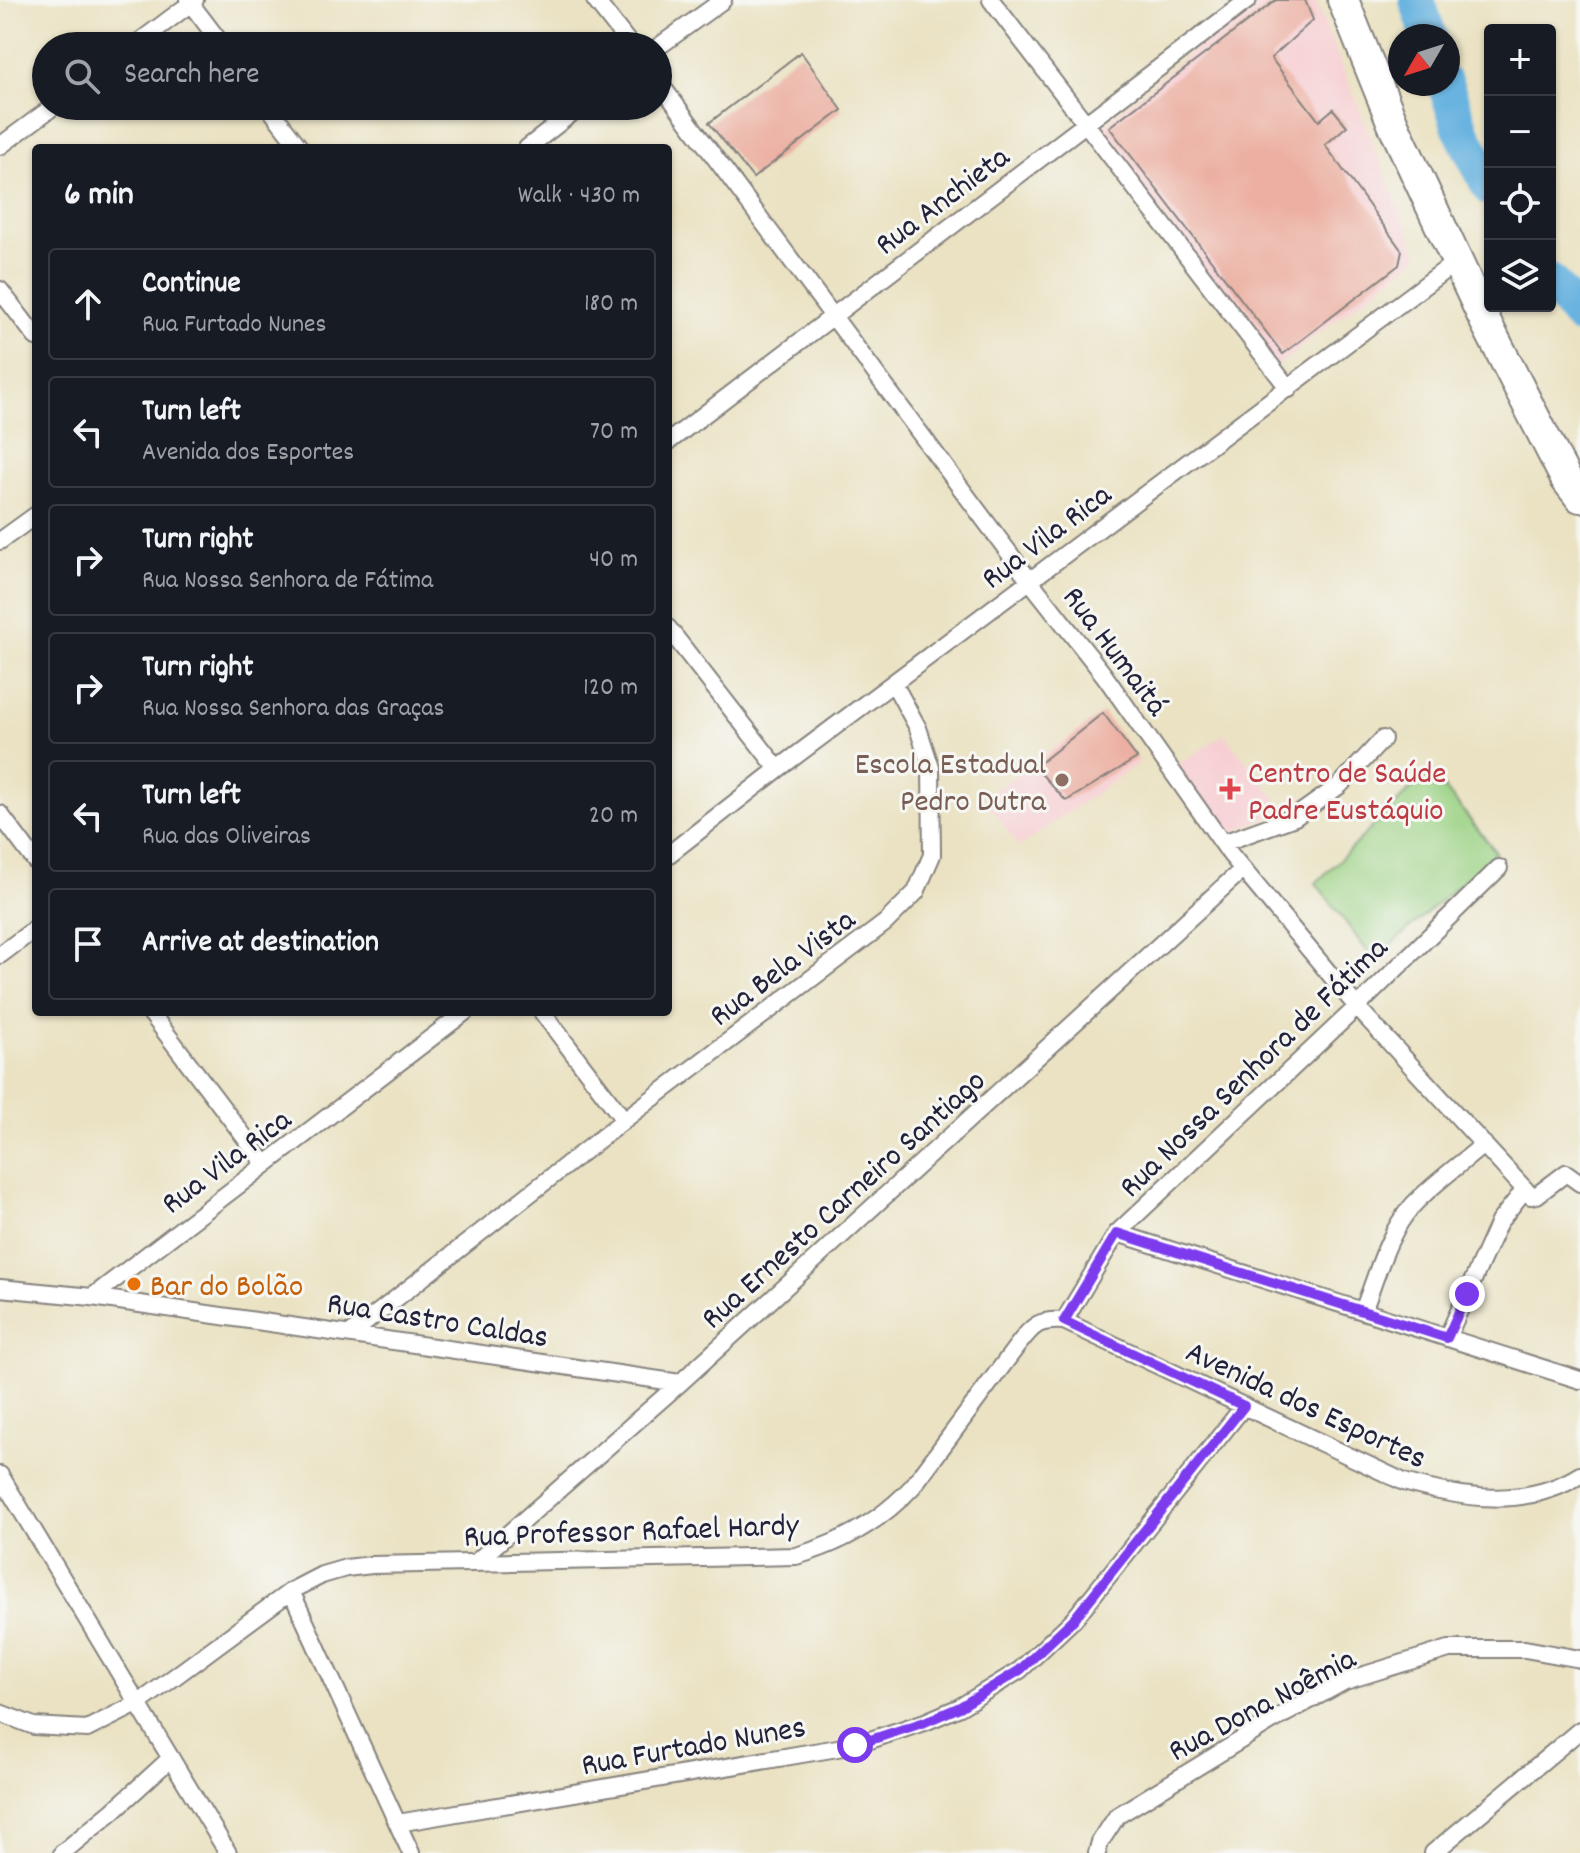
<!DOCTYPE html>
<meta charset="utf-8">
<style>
body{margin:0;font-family:Dekko,sans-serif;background:#242831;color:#f1f3f6}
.controls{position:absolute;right:24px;top:24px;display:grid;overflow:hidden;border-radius:8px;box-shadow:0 2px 6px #0004}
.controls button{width:72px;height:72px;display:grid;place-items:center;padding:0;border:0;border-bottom:2px solid #363941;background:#171b24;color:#f1f3f6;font:40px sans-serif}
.compass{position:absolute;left:1388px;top:24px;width:72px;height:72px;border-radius:50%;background:#171b24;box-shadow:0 2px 6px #0004;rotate:231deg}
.stop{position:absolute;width:24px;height:24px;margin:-18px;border:6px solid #7c3aed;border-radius:50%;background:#fff}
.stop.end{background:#7c3aed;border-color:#fff;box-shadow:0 2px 8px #0008}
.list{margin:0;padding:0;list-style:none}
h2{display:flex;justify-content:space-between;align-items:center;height:104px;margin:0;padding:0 32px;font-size:34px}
h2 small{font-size:26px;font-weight:400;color:#9ea1a6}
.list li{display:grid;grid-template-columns:52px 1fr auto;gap:24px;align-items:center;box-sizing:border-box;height:112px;margin:0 16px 16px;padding:0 16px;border:2px solid #363941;border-radius:8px}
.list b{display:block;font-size:30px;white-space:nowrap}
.list p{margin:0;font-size:26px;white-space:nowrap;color:#9ea1a6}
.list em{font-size:26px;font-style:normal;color:#9ea1a6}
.icon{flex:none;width:44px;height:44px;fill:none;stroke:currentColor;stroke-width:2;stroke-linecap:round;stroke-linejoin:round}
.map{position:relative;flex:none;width:1580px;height:1853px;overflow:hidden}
.search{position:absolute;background:#171b24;box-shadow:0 2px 6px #0004;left:32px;top:32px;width:640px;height:88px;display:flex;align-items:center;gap:20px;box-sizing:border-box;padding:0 28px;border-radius:44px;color:#9ea1a6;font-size:30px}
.panel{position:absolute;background:#171b24;box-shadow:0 2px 6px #0004;left:32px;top:144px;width:640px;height:872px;border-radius:8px}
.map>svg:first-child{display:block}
.built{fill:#f7cfd3}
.green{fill:#9bd284;stroke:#5e7a60;stroke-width:2}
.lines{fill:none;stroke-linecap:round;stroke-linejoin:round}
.river{stroke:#67b3e0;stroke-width:36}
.building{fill:#ecafa1}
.street-casing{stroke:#86827e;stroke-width:20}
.highway-casing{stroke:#86827e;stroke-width:34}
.street{stroke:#fff;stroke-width:16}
.highway{stroke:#fff;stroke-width:30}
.route{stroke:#7c3aed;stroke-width:10}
.education-dot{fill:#8d6e63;stroke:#f6f6f2;stroke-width:3}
.health-dot{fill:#e0444e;stroke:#f6f6f2;stroke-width:3}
.food-dot{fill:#e8710a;stroke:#f6f6f2;stroke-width:3}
.labels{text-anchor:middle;stroke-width:6;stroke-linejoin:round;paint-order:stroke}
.street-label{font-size:32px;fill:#22223b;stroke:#f6f6f2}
.education-label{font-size:32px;fill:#785e54;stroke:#f6f6f2;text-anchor:end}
.health-label{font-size:32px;fill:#be3a42;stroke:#f6f6f2;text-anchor:start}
.food-label{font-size:32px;fill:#c56008;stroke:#f6f6f2;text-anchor:start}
</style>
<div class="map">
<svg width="1580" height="1853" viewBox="0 0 1580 1853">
<rect width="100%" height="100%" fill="#f6f6f2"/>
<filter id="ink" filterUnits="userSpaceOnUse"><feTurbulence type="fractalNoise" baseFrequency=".0125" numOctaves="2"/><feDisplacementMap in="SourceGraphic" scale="16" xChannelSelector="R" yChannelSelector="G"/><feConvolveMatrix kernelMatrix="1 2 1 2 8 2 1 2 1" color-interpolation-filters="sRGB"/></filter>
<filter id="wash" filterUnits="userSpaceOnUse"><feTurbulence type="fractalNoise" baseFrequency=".006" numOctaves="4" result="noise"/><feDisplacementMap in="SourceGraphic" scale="32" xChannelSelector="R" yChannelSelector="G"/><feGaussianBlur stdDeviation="1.8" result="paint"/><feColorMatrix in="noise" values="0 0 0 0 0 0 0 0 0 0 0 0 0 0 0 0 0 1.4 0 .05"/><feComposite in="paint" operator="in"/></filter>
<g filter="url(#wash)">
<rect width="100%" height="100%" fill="#eae2c2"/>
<path class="built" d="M 1252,0 L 1315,0 L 1419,256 L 1277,366 L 1098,130 Z
M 1103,713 L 1140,762 L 1019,847 L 984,798 Z
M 1224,734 L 1286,811 L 1225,835 L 1175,767 Z"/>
<path class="green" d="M 1430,770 L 1496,852 L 1374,960 L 1316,883 Z"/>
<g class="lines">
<path class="river" d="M 1417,0 L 1429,36
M 1445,84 L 1461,130 L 1490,188
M 1550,282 L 1580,317"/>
</g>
<g id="blocks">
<path class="building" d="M 1276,0 L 1305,0 L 1313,20 L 1271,58 L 1319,121 L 1333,109 L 1347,126 L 1325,145 L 1402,251 L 1399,265 L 1283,354 L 1109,127 Z
M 801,52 L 842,110 L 753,178 L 709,123 Z
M 1103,713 L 1137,758 L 1066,801 L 1035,767 Z"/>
</g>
</g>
<g filter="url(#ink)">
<use href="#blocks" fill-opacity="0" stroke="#86827e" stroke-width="2"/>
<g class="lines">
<defs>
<path id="street" d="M 188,0 L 223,46
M 595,0 L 631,46
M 991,0 L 1289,389
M 134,46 L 195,0
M 658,47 L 723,0
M 658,81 L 1030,581 L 1104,675 L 1231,855 L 1357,1007 L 1531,1196 L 1537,1195 L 1566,1173 L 1580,1183
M 268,106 L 300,148
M 0,146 L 54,106
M 527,148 L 581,106
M 0,290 L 36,337
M 668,442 L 1248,0
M 0,541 L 36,515
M 668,628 L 778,769
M 0,814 L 36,862
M 1223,843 L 1295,817 L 1340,785 L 1383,739
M 668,855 L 778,769 L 1457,261
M 0,955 L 36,928
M 150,1012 L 265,1164
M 542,1012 L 624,1120
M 1117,1233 L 1580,1380
M 0,1288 L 92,1297 L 465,1012
M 92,1297 L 680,1383
M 1363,1311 C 1377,1276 1387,1233 1413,1205 C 1434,1183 1461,1164 1484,1144
M 1064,1321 L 1117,1233 L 1357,1007 L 1499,868
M 352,1333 L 624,1120 L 885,923 L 916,892 L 932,855 L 931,768 L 918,728 L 894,684
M 1447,1338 L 1499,1222 L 1525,1189
M 0,1475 L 228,1853
M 475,1563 L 680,1383 L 1243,869
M 291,1591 L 411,1853
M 0,1713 L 34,1726 L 87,1729 L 139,1703 L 291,1591 L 322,1575 L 346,1568 L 372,1565 L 796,1556 C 842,1543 881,1521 913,1486 L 1017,1346 C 1033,1326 1037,1319 1064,1321 L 1404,1482 C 1462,1499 1526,1509 1580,1475
M 398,1823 L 855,1745 L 925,1722 L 960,1707 L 1020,1670 L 1074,1619 L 1244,1406
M 62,1853 L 113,1811 L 171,1758
M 1097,1853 L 1100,1842 L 1117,1816 L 1272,1721 L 1345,1681 L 1449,1649 L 1525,1649 L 1580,1659
M 1433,1853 L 1580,1730"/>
<path id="highway" d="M 1343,0 L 1393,124 L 1485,321 L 1566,479 L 1580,497"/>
</defs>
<use href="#street" class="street-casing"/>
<use href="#highway" class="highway-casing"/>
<use href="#street" class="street"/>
<use href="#highway" class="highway"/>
</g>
</g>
<g class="lines" filter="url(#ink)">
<path class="route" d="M 855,1745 L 925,1722 L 960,1707 L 1020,1670 L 1074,1619 L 1244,1406 L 1064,1321 L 1117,1233 L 1447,1338 L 1467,1294"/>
</g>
<circle class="education-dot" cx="1062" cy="780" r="8"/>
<path class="health-dot" d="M1226 777h8v8h8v8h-8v8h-8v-8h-8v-8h8z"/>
<circle class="food-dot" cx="134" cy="1284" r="8"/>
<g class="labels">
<g class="street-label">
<text transform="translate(941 199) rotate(-37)" y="11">Rua Anchieta</text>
<text transform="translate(1045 535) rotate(-37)" y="11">Rua Vila Rica</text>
<text transform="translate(1117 650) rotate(53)" y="11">Rua Humaitá</text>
<text transform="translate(781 966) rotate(-37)" y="11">Rua Bela Vista</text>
<text transform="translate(1252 1066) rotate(-44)" y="11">Rua Nossa Senhora de Fátima</text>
<text transform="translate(225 1160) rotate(-37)" y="11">Rua Vila Rica</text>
<text transform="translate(842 1198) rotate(-42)" y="11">Rua Ernesto Carneiro Santiago</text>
<text transform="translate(438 1318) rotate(9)" y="11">Rua Castro Caldas</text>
<text transform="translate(1307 1403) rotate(25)" y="11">Avenida dos Esportes</text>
<text transform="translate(631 1529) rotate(-2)" y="11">Rua Professor Rafael Hardy</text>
<text transform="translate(1261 1703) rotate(-28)" y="11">Rua Dona Noêmia</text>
<text transform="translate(693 1744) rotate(-10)" y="11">Rua Furtado Nunes</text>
</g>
<g class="education-label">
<text x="1046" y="773">Escola Estadual<tspan x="1046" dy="37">Pedro Dutra</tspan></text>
</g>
<g class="health-label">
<text x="1248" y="782">Centro de Saúde<tspan x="1248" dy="37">Padre Eustáquio</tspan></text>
</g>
<g class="food-label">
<text x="150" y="1295">Bar do Bolão</text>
</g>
</g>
</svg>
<div class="controls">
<button>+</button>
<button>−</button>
<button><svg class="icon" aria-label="locate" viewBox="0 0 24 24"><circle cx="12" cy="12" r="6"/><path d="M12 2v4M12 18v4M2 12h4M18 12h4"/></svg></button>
<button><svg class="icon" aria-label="layers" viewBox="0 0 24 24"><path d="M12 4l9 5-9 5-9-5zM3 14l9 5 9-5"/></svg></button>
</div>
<svg class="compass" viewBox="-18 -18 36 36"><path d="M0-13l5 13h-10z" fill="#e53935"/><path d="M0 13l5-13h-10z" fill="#9ea1a6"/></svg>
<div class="stop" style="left:855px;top:1745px"></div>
<div class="stop end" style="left:1467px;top:1294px"></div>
<div class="search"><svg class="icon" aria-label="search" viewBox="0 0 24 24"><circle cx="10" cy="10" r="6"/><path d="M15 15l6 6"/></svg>Search here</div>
<section class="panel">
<h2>6 min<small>Walk · 430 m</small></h2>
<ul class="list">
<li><svg class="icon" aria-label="ahead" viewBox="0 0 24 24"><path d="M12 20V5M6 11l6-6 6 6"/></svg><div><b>Continue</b><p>Rua Furtado Nunes</p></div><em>180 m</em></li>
<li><svg class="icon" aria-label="left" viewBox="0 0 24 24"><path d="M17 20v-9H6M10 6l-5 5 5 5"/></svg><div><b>Turn left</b><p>Avenida dos Esportes</p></div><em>70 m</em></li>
<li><svg class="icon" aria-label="right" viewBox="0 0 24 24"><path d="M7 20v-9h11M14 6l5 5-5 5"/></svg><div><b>Turn right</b><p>Rua Nossa Senhora de Fátima</p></div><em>40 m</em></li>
<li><svg class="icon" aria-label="right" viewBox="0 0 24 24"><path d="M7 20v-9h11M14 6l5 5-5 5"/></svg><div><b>Turn right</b><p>Rua Nossa Senhora das Graças</p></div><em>120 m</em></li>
<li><svg class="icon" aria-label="left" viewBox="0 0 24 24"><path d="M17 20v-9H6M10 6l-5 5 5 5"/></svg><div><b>Turn left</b><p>Rua das Oliveiras</p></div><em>20 m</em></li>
<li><svg class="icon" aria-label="arrive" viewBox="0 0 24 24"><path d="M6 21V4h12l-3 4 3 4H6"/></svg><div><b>Arrive at destination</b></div></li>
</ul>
</section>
</div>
